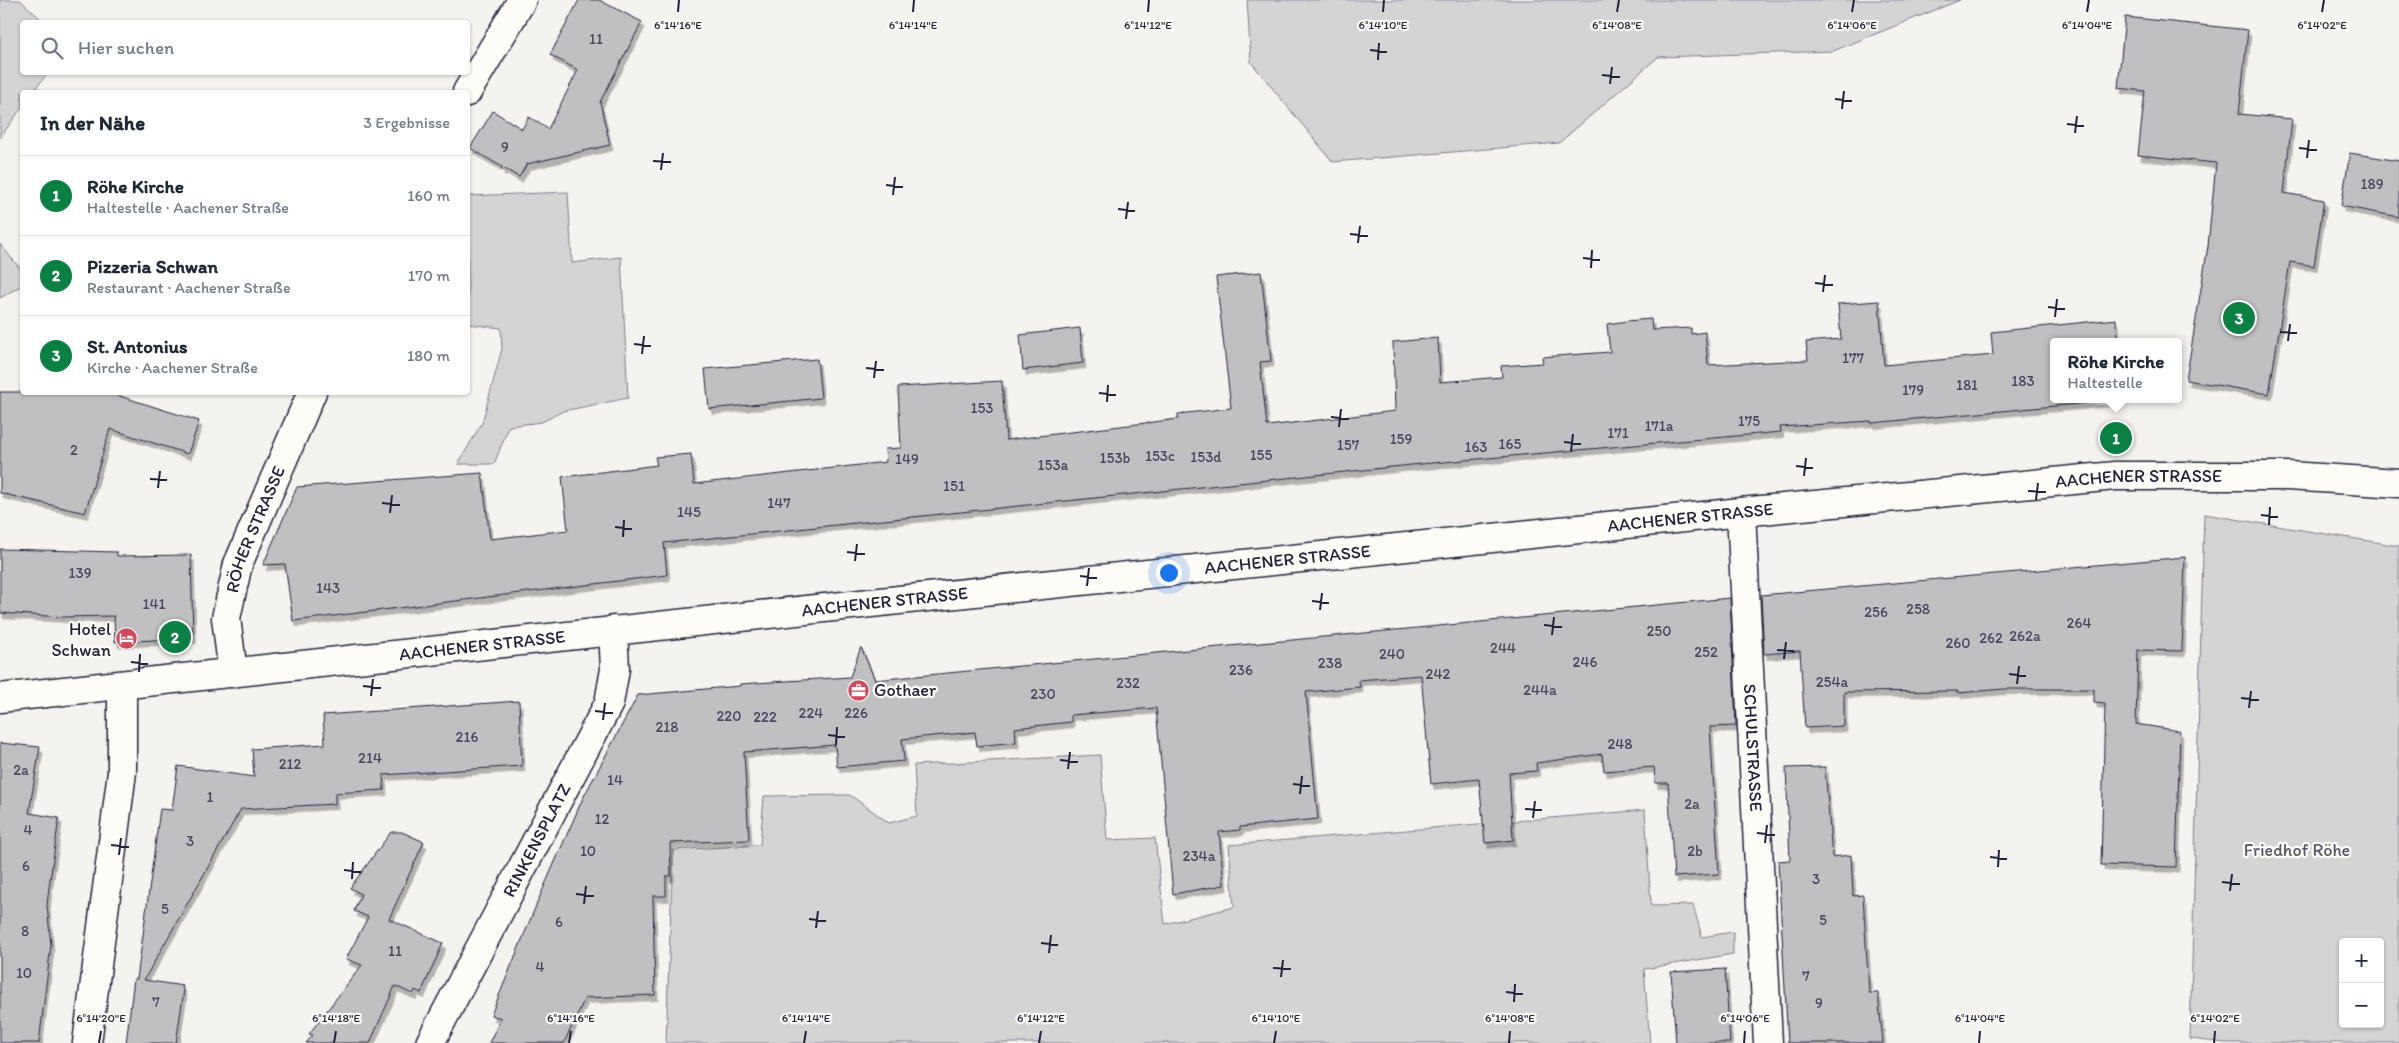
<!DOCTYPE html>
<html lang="de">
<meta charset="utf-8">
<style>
body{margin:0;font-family:Itim,sans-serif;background:#f2f2f3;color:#1f2937}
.controls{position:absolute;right:15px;bottom:15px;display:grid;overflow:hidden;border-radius:5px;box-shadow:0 1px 4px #0004}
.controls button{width:45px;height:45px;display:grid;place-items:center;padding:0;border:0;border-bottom:1px solid #e0e1e3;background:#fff;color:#1f2937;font:25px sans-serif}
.you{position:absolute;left:1168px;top:572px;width:18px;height:18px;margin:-12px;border:4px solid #fff;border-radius:50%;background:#1a73e8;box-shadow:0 0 0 8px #1a73e833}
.badge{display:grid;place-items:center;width:32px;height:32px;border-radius:50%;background:#0b8043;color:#fff;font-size:16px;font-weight:700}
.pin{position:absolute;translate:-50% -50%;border:2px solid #fff;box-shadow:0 1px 5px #0006}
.popup{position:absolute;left:2050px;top:338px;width:132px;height:65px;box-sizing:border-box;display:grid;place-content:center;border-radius:5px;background:#fff;filter:drop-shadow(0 1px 4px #0005);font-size:16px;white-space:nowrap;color:#747a83}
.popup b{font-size:19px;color:#1f2937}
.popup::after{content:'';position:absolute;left:50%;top:100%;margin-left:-10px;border:10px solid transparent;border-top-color:#fff}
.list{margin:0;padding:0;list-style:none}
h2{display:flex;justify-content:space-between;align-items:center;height:65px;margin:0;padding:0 20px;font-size:21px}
h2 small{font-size:16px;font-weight:400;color:#747a83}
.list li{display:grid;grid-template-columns:32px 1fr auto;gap:15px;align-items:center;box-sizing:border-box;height:80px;padding:0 20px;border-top:1px solid #e0e1e3}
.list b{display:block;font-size:19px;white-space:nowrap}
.list p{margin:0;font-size:16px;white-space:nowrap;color:#747a83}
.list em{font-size:16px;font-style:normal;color:#747a83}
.icon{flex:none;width:28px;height:28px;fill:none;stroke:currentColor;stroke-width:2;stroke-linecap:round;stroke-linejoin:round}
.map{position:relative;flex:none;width:2399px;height:1043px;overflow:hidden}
.search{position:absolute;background:#fff;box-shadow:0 1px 4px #0004;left:20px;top:20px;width:450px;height:55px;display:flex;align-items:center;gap:12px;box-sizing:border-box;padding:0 18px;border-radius:5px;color:#747a83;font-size:19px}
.panel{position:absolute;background:#fff;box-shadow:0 1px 4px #0004;left:20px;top:90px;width:450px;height:305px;border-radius:5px}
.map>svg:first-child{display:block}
.green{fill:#d5d4d5;stroke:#7c7b88;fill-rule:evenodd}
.building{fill:#c0bfc2;stroke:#22223b;filter:url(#shadow)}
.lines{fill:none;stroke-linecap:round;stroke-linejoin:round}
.minor-casing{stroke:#22223b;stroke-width:31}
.major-casing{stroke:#22223b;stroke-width:31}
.minor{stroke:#fdfcf7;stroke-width:28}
.major{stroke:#fdfcf7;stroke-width:28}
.ticks{fill:none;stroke:#22223b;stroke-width:2}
.labels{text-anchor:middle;stroke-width:4.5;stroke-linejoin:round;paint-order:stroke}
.number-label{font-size:15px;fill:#4a495d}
.street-label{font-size:18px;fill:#22223b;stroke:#fdfcf7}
.poi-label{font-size:18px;fill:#22223b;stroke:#fdfcf7;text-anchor:end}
.park-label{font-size:18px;fill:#585769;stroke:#fdfcf7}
.ticks-label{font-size:12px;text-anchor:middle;fill:#22223b;stroke:#fdfcf7;stroke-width:4.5;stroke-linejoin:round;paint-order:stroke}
</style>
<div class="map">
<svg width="2399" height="1043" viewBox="0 0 2399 1043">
<defs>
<filter id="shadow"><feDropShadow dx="3" dy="5.5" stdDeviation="0" flood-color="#0004"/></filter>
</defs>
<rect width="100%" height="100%" fill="#f4f3ef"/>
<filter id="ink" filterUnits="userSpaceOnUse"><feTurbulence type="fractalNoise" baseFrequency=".02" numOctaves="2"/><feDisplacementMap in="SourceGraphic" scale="10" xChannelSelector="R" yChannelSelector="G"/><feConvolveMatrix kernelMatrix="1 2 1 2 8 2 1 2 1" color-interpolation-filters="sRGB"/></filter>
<g filter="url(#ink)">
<path class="green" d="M 0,0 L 20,0 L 44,22 L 22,22 L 22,72 L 48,73 L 33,92 L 22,92 L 22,107 L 0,138 Z
M 1247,0 L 1960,0 L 1833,51 L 1658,57 L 1559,143 L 1333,162 L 1251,62 Z
M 568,192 L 572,263 L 621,257 L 628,398 L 563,411 L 542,422 L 509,426 L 494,464 L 458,464 L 482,423 L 502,349 L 501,328 L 468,324 L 468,196 Z
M 0,244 L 22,271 L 22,285 L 0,298 Z
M 2204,514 L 2399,546 L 2399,1043 L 2226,1043 L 2190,1039 ZM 2343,942 L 2380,942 L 2380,1024 L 2343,1024 Z
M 1100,755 L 1107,840 L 1155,838 L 1165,924 L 1234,907 L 1229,845 L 1645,810 L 1651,906 L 1693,905 L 1702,937 L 1733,932 L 1733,954 L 1644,969 L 1650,1043 L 666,1043 L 673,850 L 760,845 L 764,796 L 850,795 L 889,823 L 917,816 L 914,765 Z"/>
<path class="building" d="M 579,0 L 599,0 L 642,22 L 600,102 L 610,145 L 527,164 L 519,177 L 505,169 L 501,170 L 502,167 L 470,148 L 493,111 L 522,129 L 529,117 L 548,129 L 578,70 L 550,55 Z
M 2125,17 L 2248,30 L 2239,114 L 2292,119 L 2284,193 L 2324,200 L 2314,266 L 2290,262 L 2269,394 L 2186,380 L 2208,246 L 2216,163 L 2138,155 L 2145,91 L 2118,88 Z
M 2350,153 L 2399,161 L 2399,217 L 2341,206 Z
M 1261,272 L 1271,361 L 1260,362 L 1267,426 L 1395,411 L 1393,342 L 1438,338 L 1440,382 L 1502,377 L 1501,366 L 1543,363 L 1542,357 L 1610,352 L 1607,324 L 1627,321 L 1651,319 L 1652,330 L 1691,328 L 1691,334 L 1705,332 L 1708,365 L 1808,360 L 1806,342 L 1841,339 L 1838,304 L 1879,301 L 1884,365 L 1993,355 L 1991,332 L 2116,319 L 2117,342 L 2054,342 L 2054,399 L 2120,400 L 1871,423 L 1871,421 L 1780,427 L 1781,432 L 1421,464 L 664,543 L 667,575 L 293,621 L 285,564 L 263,565 L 297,487 L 482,473 L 490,539 L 568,530 L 562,477 L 657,465 L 655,457 L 691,454 L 694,484 L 886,462 L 885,449 L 901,448 L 898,387 L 1002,381 L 1006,440 L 1178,419 L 1178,414 L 1231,408 L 1216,277 Z
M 1080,328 L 1083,363 L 1023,370 L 1020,335 Z
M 817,359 L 821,398 L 709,409 L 705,369 Z
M 0,392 L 107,392 L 199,421 L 188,454 L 110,429 L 85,513 L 0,493 Z
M 0,549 L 117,552 L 117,556 L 191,555 L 193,638 L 115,642 L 114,616 L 63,617 L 0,613 Z
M 2185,557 L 2182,651 L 2138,650 L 2136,724 L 2180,731 L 2176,867 L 2101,865 L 2105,703 L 2094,702 L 2094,689 L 2004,689 L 1958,693 L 1958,691 L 1844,692 L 1844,726 L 1805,728 L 1800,651 L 1764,654 L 1761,595 Z
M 1730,598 L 1736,726 L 1710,727 L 1719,874 L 1674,877 L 1668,783 L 1655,783 L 1654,767 L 1604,771 L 1602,754 L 1536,763 L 1537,771 L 1509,773 L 1513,840 L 1485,843 L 1479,779 L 1431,784 L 1421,675 L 1359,680 L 1360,687 L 1306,692 L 1318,819 L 1240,827 L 1240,830 L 1219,832 L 1224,885 L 1173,894 L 1156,708 L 1071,715 L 1071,722 L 1015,728 L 1016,742 L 977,746 L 975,732 L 902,739 L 904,761 L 837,767 L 835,745 L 744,752 L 749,840 L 670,843 L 671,876 L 666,876 L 666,896 L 653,896 L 655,995 L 585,998 L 564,1043 L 489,1043 L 501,1018 L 491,1015 L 540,896 L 583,798 L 638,695 L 740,686 L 740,684 L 850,677 L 861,647 L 875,680 Z
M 519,701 L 522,766 L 383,775 L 384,790 L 335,793 L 335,804 L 241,809 L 144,980 L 183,986 L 182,989 L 184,990 L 176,1043 L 126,1043 L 134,979 L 137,979 L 160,809 L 172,810 L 178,766 L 254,777 L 252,749 L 325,744 L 323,715 Z
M 0,743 L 40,747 L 29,813 L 59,818 L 49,887 L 47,905 L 51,945 L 39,1043 L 0,1043 Z
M 1825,767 L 1832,857 L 1851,855 L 1853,896 L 1863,895 L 1869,993 L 1878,993 L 1883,1043 L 1788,1043 L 1778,861 L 1790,860 L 1786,768 Z
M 391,832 L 402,832 L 424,842 L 389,919 L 443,943 L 421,993 L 415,990 L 413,994 L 395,986 L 370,1043 L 306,1043 L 313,1035 L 309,1034 L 362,965 L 346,959 L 368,917 L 354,911 L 361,894 L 350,888 Z
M 1725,969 L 1730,1043 L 1676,1043 L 1671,972 Z"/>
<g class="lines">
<defs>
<g id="minor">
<path id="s1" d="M 1741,512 L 1768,1043"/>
<path d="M 87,1043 L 122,772 L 122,686"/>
<path id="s2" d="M 430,1043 L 609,703 L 615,669 L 613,630"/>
</g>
<g id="major">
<path d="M 467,92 L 522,0"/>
<path id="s3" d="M 233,673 L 226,618 L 238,564 L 312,392"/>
<path id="s4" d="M 0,698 L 861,604 L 1741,512 L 2115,476 L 2288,476 L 2399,483"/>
</g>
</defs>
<use href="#minor" class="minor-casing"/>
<use href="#major" class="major-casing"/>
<use href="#minor" class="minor"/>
<use href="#major" class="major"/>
</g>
</g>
<path class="ticks" d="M 678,12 L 679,0M 913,12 L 914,0M 1148,12 L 1149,0M 1383,12 L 1384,0M 1617,12 L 1619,0M 1852,12 L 1854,0M 2087,12 L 2089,0M 2322,12 L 2324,0M 1370,50 L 1387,52M 1378,60 L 1379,43M 1602,75 L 1620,77M 1610,84 L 1612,67M 1835,99 L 1852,101M 1842,109 L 1844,91M 2067,124 L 2084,126M 2075,133 L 2077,116M 2299,148 L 2317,150M 2307,158 L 2309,140M 653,161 L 671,162M 661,170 L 663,153M 886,185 L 903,187M 893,195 L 895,177M 1118,209 L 1135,211M 1126,219 L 1128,202M 1350,234 L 1368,236M 1358,243 L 1360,226M 1583,258 L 1600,260M 1591,268 L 1592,250M 1815,283 L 1833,285M 1823,292 L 1825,275M 2048,307 L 2065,309M 2055,317 L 2057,299M 2280,332 L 2297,333M 2288,341 L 2290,324M 634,344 L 651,346M 642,354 L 644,336M 866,368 L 884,370M 874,378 L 876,361M 1099,393 L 1116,395M 1107,402 L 1108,385M 1331,417 L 1349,419M 1339,427 L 1341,409M 1564,442 L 1581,444M 1571,451 L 1573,434M 1796,466 L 1813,468M 1804,476 L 1806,458M 150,479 L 167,480M 158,488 L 160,471M 2028,491 L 2046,492M 2036,500 L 2038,483M 382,503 L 400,505M 390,513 L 392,495M 2261,515 L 2278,517M 2269,525 L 2270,507M 615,527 L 632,529M 623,537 L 624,520M 847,552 L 865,554M 855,561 L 857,544M 1080,576 L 1097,578M 1087,586 L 1089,568M 1312,601 L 1329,603M 1320,610 L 1322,593M 1544,625 L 1562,627M 1552,635 L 1554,617M 1777,650 L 1794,651M 1784,659 L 1786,642M 131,662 L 148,664M 139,672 L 140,654M 2009,674 L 2026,676M 2017,684 L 2019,666M 363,686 L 381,688M 371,696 L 373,679M 2241,698 L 2259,700M 2249,708 L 2251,691M 595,711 L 613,713M 603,720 L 605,703M 828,735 L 845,737M 836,745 L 837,727M 1060,760 L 1078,762M 1068,769 L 1070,752M 1293,784 L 1310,786M 1300,794 L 1302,776M 1525,809 L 1542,810M 1533,818 L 1535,801M 1757,833 L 1775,835M 1765,843 L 1767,825M 111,845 L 129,847M 119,855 L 121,838M 1990,857 L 2007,859M 1998,867 L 1999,850M 344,870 L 361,872M 352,879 L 353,862M 2222,882 L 2240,884M 2230,891 L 2232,874M 576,894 L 594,896M 584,904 L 586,886M 809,919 L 826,921M 816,928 L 818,911M 1041,943 L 1058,945M 1049,953 L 1051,935M 1273,968 L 1291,969M 1281,977 L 1283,960M 1506,992 L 1523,994M 1514,1002 L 1515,984M 99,1043 L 101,1031M 334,1043 L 336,1031M 569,1043 L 571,1031M 804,1043 L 806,1031M 1039,1043 L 1041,1031M 1274,1043 L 1276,1031M 1509,1043 L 1510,1031M 1744,1043 L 1745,1031M 1979,1043 L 1980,1031M 2214,1043 L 2215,1031"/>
<defs>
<symbol id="hotel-disc" viewBox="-11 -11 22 22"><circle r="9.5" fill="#d1495b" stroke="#fdfcf7"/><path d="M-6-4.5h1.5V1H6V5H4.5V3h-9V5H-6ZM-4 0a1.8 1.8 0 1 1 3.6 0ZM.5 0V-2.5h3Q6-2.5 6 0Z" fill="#fff"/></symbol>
<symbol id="office-disc" viewBox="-11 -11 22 22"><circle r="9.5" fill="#d1495b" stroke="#fdfcf7"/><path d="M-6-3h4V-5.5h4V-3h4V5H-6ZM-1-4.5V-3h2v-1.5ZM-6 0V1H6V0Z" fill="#fff"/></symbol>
</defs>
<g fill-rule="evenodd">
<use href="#hotel-disc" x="114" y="626" width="25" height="25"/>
<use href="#office-disc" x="846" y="678" width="25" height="25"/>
</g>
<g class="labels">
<g class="number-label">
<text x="596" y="44">11</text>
<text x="505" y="152">9</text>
<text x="2372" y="189">189</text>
<text x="1853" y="363">177</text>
<text x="2023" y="386">183</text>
<text x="1967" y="390">181</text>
<text x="1913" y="395">179</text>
<text x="982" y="413">153</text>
<text x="1749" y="426">175</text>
<text x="1659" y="431">171a</text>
<text x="1618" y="438">171</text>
<text x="1401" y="444">159</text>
<text x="1510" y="449">165</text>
<text x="1348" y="450">157</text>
<text x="1476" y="452">163</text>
<text x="74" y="455">2</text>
<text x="1261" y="460">155</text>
<text x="1160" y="461">153c</text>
<text x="1206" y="462">153d</text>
<text x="1115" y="463">153b</text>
<text x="907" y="464">149</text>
<text x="1053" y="470">153a</text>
<text x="954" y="491">151</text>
<text x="779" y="508">147</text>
<text x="689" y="517">145</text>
<text x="80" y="578">139</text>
<text x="328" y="593">143</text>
<text x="154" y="609">141</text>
<text x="1918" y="614">258</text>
<text x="1876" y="617">256</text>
<text x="2079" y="628">264</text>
<text x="1659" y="636">250</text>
<text x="2025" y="641">262a</text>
<text x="1991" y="643">262</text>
<text x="1958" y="648">260</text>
<text x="1503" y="653">244</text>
<text x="1706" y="657">252</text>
<text x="1392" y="659">240</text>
<text x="1585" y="667">246</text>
<text x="1330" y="668">238</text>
<text x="1241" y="675">236</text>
<text x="1438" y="679">242</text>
<text x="1832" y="687">254a</text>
<text x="1128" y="688">232</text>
<text x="1540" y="695">244a</text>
<text x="1043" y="699">230</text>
<text x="811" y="718">224</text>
<text x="856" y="718">226</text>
<text x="729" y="721">220</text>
<text x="765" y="722">222</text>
<text x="667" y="732">218</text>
<text x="467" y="742">216</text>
<text x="1620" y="749">248</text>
<text x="370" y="763">214</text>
<text x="290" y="769">212</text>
<text x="21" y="775">2a</text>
<text x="615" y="785">14</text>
<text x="210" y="802">1</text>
<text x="1692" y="809">2a</text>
<text x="602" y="824">12</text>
<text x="28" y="835">4</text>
<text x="190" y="846">3</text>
<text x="588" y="856">10</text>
<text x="1695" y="856">2b</text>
<text x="1199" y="861">234a</text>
<text x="26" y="871">6</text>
<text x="1816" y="884">3</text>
<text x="165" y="914">5</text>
<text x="1823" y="925">5</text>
<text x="559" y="927">6</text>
<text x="25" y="936">8</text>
<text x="395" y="956">11</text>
<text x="540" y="972">4</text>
<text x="24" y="978">10</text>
<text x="1806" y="981">7</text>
<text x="156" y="1007">7</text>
<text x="1819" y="1008">9</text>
</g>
<g class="street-label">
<text dy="6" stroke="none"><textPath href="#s4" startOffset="2150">AACHENER STRASSE</textPath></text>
<text dy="6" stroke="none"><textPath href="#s4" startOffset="1700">AACHENER STRASSE</textPath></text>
<text dy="6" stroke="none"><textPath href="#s3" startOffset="149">RÖHER STRASSE</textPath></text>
<text dy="6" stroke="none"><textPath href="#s4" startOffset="1295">AACHENER STRASSE</textPath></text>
<text dy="6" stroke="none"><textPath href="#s4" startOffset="890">AACHENER STRASSE</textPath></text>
<text dy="6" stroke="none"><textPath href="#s4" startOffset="485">AACHENER STRASSE</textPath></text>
<text dy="6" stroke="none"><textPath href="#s1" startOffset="236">SCHULSTRASSE</textPath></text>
<text dy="6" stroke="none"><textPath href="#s2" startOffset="229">RINKENSPLATZ</textPath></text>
</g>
<g class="poi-label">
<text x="111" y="635">Hotel<tspan x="111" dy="21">Schwan</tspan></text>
<text x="874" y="696" text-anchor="start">Gothaer</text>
</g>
<g class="park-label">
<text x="2297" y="856">Friedhof Röhe</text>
</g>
</g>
<g class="ticks-label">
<text x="678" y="29">6°14'16"E</text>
<text x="913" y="29">6°14'14"E</text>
<text x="1148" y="29">6°14'12"E</text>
<text x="1383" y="29">6°14'10"E</text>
<text x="1617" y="29">6°14'08"E</text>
<text x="1852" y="29">6°14'06"E</text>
<text x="2087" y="29">6°14'04"E</text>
<text x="2322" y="29">6°14'02"E</text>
<text x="101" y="1022">6°14'20"E</text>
<text x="336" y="1022">6°14'18"E</text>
<text x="571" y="1022">6°14'16"E</text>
<text x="806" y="1022">6°14'14"E</text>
<text x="1041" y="1022">6°14'12"E</text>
<text x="1276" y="1022">6°14'10"E</text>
<text x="1510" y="1022">6°14'08"E</text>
<text x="1745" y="1022">6°14'06"E</text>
<text x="1980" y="1022">6°14'04"E</text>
<text x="2215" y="1022">6°14'02"E</text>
</g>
</svg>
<div class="controls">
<button>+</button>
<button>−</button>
</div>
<div class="you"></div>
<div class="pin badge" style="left:2116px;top:438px">1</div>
<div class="popup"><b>Röhe Kirche</b>Haltestelle</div>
<div class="pin badge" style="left:175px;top:637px">2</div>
<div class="pin badge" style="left:2239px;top:318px">3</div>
<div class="search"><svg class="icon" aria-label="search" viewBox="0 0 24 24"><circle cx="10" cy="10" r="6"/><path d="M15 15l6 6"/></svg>Hier suchen</div>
<section class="panel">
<h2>In der Nähe<small>3 Ergebnisse</small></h2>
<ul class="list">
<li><span class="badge">1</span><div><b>Röhe Kirche</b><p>Haltestelle · Aachener Straße</p></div><em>160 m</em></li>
<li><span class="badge">2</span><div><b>Pizzeria Schwan</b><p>Restaurant · Aachener Straße</p></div><em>170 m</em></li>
<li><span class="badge">3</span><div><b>St. Antonius</b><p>Kirche · Aachener Straße</p></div><em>180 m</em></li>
</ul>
</section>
</div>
